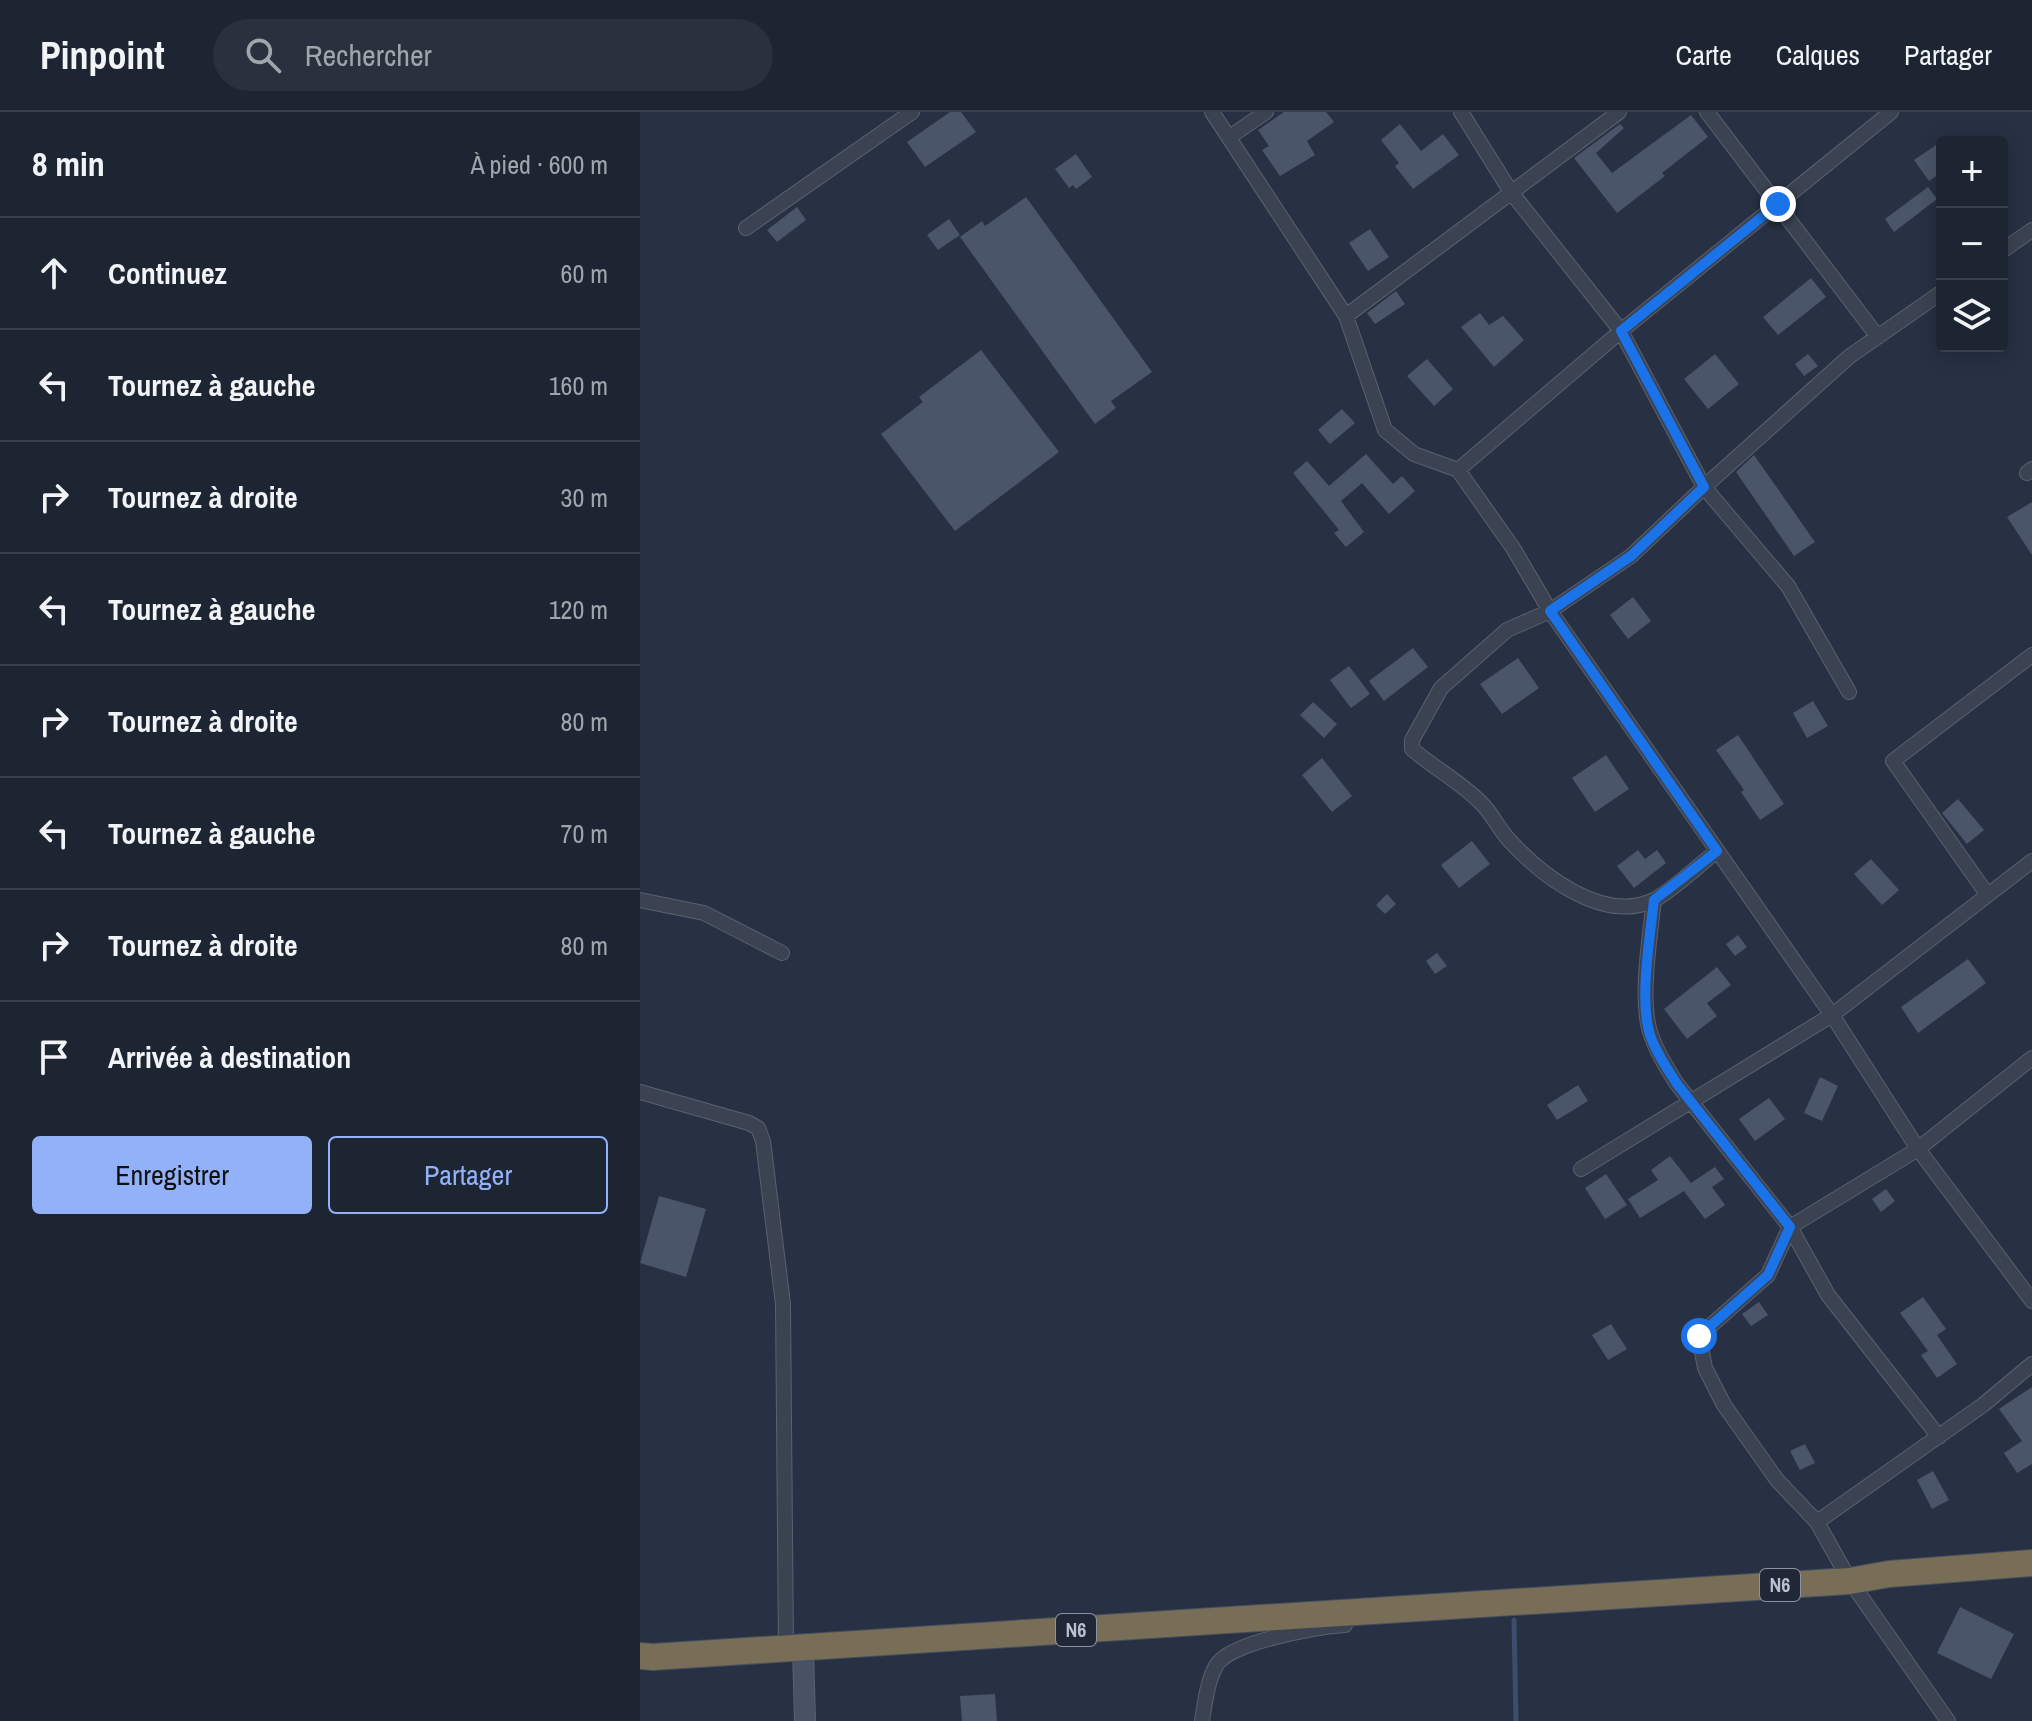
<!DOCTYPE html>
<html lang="fr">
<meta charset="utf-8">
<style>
body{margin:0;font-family:"Archivo Narrow",sans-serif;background:#2a313e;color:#f1f3f6}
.controls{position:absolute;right:24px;top:24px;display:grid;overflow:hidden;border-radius:8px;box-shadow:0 4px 20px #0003}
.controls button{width:72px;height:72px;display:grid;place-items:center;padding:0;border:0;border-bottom:2px solid #3b424d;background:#1d2532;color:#f1f3f6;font:40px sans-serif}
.stop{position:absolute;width:24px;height:24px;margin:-18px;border:6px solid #1a73e8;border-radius:50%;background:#fff}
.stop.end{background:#1a73e8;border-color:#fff;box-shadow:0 2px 8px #0008}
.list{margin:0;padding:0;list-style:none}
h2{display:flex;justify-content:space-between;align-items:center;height:104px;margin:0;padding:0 32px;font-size:34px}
h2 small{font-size:26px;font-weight:400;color:#a0a5ac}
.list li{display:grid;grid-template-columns:52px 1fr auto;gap:24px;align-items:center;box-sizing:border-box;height:112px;padding:0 32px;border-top:2px solid #3b424d}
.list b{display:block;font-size:30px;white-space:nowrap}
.list em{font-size:26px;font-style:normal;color:#a0a5ac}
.actions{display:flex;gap:16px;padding:24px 32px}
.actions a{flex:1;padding:18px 0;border:2px solid #92b1f8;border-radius:8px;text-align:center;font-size:28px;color:#92b1f8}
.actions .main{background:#92b1f8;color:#111}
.icon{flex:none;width:44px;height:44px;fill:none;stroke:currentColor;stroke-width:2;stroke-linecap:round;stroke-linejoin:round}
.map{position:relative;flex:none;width:1392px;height:1609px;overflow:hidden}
header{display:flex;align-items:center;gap:48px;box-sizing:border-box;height:112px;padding:0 40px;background:#1d2532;border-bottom:2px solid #3b424d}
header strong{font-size:38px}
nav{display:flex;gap:44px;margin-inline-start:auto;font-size:28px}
.search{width:560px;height:72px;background:#2a313e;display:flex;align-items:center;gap:20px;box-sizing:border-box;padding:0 28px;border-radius:44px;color:#a0a5ac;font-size:30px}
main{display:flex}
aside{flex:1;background:#1d2532}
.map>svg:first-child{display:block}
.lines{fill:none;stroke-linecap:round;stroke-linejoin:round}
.stream{stroke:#3d4d6b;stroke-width:5}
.building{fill:#4b5569}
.street-casing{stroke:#5a6170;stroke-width:16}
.secondary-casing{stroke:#5a6170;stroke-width:22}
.highway-casing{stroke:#464e5d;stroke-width:28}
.street{stroke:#3b4352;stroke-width:14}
.secondary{stroke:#495265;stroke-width:20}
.highway{stroke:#786e58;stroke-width:26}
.route{stroke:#1a73e8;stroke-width:10}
.labels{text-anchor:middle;stroke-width:7;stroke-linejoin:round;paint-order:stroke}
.shield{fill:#202838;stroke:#8b92a0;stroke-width:2}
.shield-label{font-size:20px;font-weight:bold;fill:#b9bfcc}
</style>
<header>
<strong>Pinpoint</strong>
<div class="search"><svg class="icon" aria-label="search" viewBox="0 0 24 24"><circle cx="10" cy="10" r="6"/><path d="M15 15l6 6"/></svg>Rechercher</div>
<nav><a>Carte</a><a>Calques</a><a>Partager</a></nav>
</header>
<main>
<aside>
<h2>8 min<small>À pied · 600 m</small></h2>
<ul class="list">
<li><svg class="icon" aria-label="ahead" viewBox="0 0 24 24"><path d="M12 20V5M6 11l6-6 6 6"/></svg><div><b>Continuez</b></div><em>60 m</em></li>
<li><svg class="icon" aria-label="left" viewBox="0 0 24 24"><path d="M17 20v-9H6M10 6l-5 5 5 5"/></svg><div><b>Tournez à gauche</b></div><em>160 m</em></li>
<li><svg class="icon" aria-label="right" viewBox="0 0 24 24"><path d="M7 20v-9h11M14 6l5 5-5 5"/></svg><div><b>Tournez à droite</b></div><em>30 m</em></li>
<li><svg class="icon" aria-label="left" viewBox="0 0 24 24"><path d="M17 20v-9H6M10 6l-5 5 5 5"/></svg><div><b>Tournez à gauche</b></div><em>120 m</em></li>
<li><svg class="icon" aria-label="right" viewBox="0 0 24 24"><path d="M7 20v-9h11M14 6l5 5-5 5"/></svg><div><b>Tournez à droite</b></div><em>80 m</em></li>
<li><svg class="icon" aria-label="left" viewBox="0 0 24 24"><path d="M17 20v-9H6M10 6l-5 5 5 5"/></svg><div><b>Tournez à gauche</b></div><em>70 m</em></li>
<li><svg class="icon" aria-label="right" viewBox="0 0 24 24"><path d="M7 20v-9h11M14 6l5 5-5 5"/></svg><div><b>Tournez à droite</b></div><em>80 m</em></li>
<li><svg class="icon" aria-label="arrive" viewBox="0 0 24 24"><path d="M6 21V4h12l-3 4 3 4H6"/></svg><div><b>Arrivée à destination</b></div></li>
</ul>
<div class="actions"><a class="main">Enregistrer</a><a>Partager</a></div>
</aside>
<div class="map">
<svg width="1392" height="1609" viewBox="0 0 1392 1609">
<rect width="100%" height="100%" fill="#273143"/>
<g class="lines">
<path class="stream" d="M 874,1508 L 876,1609"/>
</g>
<path class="building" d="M 310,0 L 321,0 L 336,20 L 285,55 L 267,30 Z
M 644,0 L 686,0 L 694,10 L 667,29 L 675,43 L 640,64 L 622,38 L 629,34 L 618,18 Z
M 1051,3 L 1068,25 L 1022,61 L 1025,64 L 977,101 L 934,46 L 980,12 L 984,16 L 956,41 L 972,61 Z
M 760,12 L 781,39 L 803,22 L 819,43 L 773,77 L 755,54 L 759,51 L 741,28 Z
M 1302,29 L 1302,60 L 1289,69 L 1274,48 Z
M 436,42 L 452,65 L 436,77 L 433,73 L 429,76 L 415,57 Z
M 1288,75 L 1297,87 L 1254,120 L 1245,107 Z
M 386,85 L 512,260 L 471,289 L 476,296 L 455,312 L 320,125 L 342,109 L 345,114 Z
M 157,95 L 166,108 L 137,130 L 127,118 Z
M 309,107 L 320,123 L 298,138 L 287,123 Z
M 730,117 L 749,145 L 728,159 L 709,131 Z
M 1171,166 L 1186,185 L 1138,223 L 1123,205 Z
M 756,179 L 765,192 L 735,212 L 727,201 Z
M 840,201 L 849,213 L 863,204 L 884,228 L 854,255 L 821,215 Z
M 341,238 L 419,340 L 315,419 L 241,322 L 283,290 L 279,285 Z
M 1075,242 L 1099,272 L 1068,297 L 1044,267 Z
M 1168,242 L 1178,254 L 1164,264 L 1155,252 Z
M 787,247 L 813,277 L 794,294 L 767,264 Z
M 702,297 L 715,311 L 690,332 L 678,318 Z
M 726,342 L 753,372 L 762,364 L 775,379 L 749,402 L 722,371 L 701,389 L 724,420 L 706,435 L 694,421 L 699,418 L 653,361 L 667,349 L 689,374 Z
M 1114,343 L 1175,430 L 1154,444 L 1096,360 Z
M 1392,390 L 1392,443 L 1367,405 Z
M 993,485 L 1011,509 L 988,527 L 970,503 Z
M 773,536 L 788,555 L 744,589 L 729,569 Z
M 878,546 L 899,576 L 862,602 L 840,572 Z
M 709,554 L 730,582 L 711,596 L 690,568 Z
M 1173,589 L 1188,614 L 1167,626 L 1153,601 Z
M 673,590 L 697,612 L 684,626 L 660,603 Z
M 1098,623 L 1144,692 L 1120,708 L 1101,680 L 1104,678 L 1076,638 Z
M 966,643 L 989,677 L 955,700 L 932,666 Z
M 682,646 L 712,684 L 692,700 L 662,663 Z
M 1318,687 L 1344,718 L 1327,732 L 1302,701 Z
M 832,729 L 850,752 L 819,776 L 801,753 Z
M 998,738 L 1005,747 L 1017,738 L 1026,751 L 994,776 L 977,754 Z
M 1231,747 L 1259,778 L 1242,793 L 1214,762 Z
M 747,782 L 756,792 L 745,802 L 736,793 Z
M 1098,823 L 1107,835 L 1095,844 L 1086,832 Z
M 797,841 L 807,854 L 795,862 L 786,849 Z
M 1328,847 L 1346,871 L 1278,921 L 1261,895 Z
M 1077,855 L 1091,873 L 1067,891 L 1077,904 L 1047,927 L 1024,897 Z
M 1180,965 L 1198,974 L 1182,1009 L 1164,1001 Z
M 938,973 L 948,989 L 917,1008 L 907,993 Z
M 1129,986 L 1145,1007 L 1115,1029 L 1099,1007 Z
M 1030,1044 L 1051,1071 L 1075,1055 L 1084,1067 L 1072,1075 L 1085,1093 L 1065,1107 L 1044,1079 L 1000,1106 L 988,1087 L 1018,1068 L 1011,1058 Z
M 966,1062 L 987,1093 L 965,1107 L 945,1076 Z
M 1246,1077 L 1255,1089 L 1241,1100 L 1232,1087 Z
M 19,1084 L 66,1097 L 46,1165 L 0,1151 Z
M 1283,1185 L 1306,1217 L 1297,1223 L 1317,1252 L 1297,1266 L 1281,1243 L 1288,1239 L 1260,1201 Z
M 1119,1190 L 1128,1203 L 1111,1214 L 1102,1202 Z
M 971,1212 L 987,1237 L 968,1248 L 952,1223 Z
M 1392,1275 L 1392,1352 L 1377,1361 L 1364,1341 L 1382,1329 L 1359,1297 Z
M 1165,1332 L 1175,1351 L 1160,1358 L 1150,1339 Z
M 1293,1359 L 1309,1388 L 1292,1397 L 1277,1368 Z
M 1320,1495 L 1374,1522 L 1351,1567 L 1297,1541 Z
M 355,1582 L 357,1609 L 322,1609 L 320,1584 Z"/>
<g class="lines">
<defs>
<path id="street" d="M 572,0 L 706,204 L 745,318 L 774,342 L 818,358 L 873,436 L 910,499 L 1192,903 L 1278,1037 L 1392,1189
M 821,0 L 871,80 L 981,219 L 1064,375 L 1148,474 L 1209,580
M 1067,0 L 1238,225
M 591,24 L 626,0
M 106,116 L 272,0
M 1362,139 L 1392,118
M 706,204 L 979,0
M 818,358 L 981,219 L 1251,0
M 1387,361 L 1392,357
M 1077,739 C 1060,752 1032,779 1014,788 C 964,812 902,764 870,729 C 860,719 854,705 844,694 C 823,671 795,657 772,637 L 772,628 L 801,576 L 867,518 L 910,499 L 991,444 L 1064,375 L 1210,244 L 1302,180
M 1347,782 L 1253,649 L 1392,543
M 0,788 L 64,801 L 142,841
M 1014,788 C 1010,824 999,890 1011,923 C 1017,941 1027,956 1037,972 L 1150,1115 L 1188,1183 L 1299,1325
M 0,980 L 109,1011 L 118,1016 L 123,1029 L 143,1192 L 146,1537
M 941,1057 L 1192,903 L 1392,749
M 1177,1410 L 1343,1293 L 1392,1252
M 562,1609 C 565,1591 567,1570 576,1554 C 588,1530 678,1515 705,1513
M 1308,1609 L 1210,1469 L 1177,1410 L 1137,1368 L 1084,1293 L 1065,1256 L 1059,1224 L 1128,1163 L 1150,1115 L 1278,1037 L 1392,946"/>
<path id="secondary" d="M 163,1537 L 165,1609"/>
<path id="highway" d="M 0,1544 L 13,1545 C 412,1521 811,1491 1210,1469 L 1249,1462 L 1392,1451"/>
</defs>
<use href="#street" class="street-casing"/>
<use href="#secondary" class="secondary-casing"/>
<use href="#highway" class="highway-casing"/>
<use href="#street" class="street"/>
<use href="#secondary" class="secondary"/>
<use href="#highway" class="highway"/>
</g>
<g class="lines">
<path class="route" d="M 1059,1224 L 1128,1163 L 1150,1115 L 1037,972 C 1027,956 1016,941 1010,923 C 999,889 1010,824 1014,788 L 1077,739 L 910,499 L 991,444 L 1064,375 L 981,219 L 1138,92"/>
</g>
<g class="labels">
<g class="shield">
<rect x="1120" y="1457" width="40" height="32" rx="6"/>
<rect x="416" y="1502" width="40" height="32" rx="6"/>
</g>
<g class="shield-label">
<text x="1140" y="1480">N6</text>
<text x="436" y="1525">N6</text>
</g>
</g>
</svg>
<div class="controls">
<button>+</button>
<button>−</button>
<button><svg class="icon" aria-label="layers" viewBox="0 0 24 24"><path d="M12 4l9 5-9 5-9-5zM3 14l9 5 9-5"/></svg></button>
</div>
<div class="stop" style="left:1059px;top:1224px"></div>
<div class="stop end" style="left:1138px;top:92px"></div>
</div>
</main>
